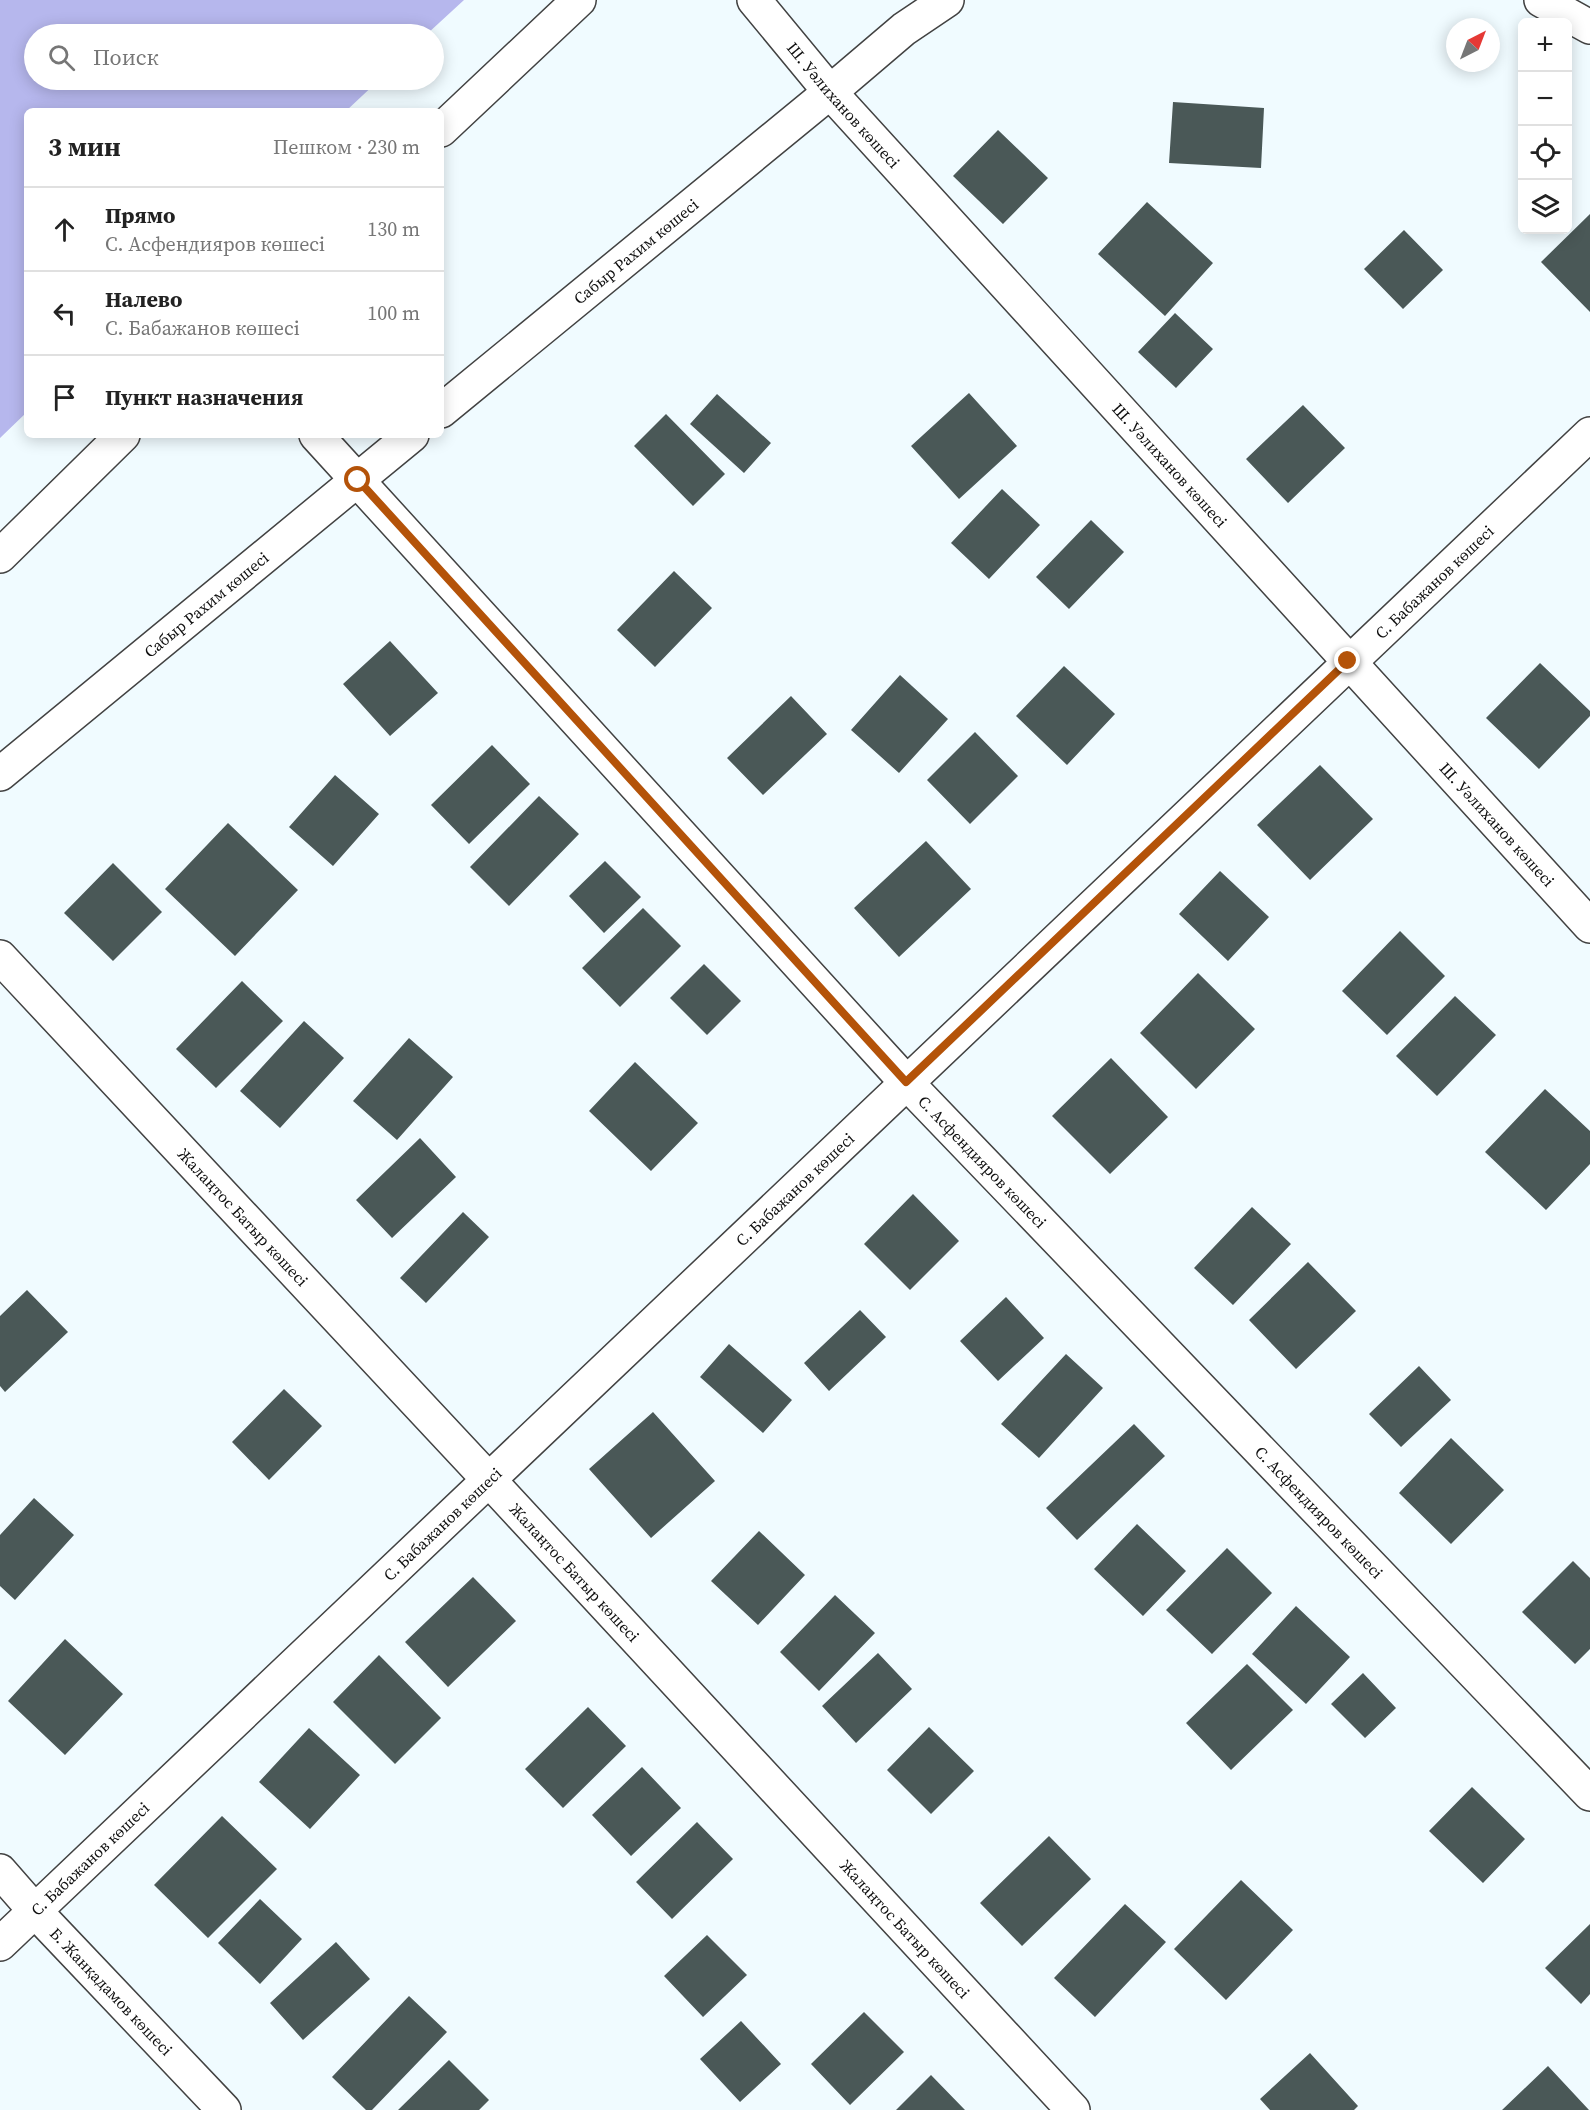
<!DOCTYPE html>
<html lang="ru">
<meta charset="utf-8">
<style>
body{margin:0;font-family:"Source Serif 4",serif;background:#f6f6f6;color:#222}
.controls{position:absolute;right:18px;top:18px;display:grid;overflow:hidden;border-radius:9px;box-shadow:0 3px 15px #0003}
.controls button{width:54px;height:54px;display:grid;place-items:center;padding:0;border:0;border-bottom:2px solid #e0e0e0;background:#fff;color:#222;font:30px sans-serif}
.compass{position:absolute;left:1446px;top:18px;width:54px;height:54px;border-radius:50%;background:#fff;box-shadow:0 3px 15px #0003;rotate:42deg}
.stop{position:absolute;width:18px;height:18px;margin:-14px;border:4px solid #b45309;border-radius:50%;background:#fff}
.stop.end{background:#b45309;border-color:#fff;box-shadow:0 2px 6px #0008}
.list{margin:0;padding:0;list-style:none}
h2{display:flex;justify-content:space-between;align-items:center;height:78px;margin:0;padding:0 24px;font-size:26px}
h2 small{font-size:20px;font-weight:400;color:#767676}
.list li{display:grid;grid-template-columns:39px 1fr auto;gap:18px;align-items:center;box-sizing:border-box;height:84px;padding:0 24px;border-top:2px solid #e0e0e0}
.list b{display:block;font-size:22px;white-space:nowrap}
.list p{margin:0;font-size:20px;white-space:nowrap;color:#767676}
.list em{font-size:20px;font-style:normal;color:#767676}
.icon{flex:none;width:33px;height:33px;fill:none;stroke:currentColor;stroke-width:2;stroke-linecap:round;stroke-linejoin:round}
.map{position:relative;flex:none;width:1590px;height:2110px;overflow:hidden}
.search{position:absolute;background:#fff;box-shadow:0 3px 15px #0003;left:24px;top:24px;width:420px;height:66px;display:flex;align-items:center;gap:15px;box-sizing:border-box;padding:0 21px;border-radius:33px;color:#767676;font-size:22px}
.panel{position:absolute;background:#fff;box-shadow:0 3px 15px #0003;left:24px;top:108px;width:420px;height:330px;border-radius:9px}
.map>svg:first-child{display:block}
.green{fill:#b6b7ed}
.building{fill:#4a5857}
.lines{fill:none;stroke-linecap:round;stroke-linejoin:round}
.street-casing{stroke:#424242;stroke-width:36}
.street{stroke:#fff;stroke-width:33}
.route{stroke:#b45309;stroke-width:8}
.labels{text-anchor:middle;stroke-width:6;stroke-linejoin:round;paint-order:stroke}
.street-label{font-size:16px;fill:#0f0f0f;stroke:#fff}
</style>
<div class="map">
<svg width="1590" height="2110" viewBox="0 0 1590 2110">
<rect width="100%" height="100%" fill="#f0fbff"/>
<path class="green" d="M 0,0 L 464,0 L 427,34 L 34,34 L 34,80 L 379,80 L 346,111 L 27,111 L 27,412 L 0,438 Z"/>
<path class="building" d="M 1173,102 L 1264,108 L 1261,168 L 1169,163 Z
M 998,130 L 1048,178 L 1003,224 L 953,176 Z
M 1147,202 L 1213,263 L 1165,316 L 1098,254 Z
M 1590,214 L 1590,312 L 1541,262 Z
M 1404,230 L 1443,270 L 1403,309 L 1364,269 Z
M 1175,313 L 1213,349 L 1176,388 L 1138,352 Z
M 969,393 L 1017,446 L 959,499 L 911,446 Z
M 717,394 L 771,443 L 744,473 L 690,424 Z
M 1303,405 L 1345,448 L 1288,503 L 1246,459 Z
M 666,414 L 725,474 L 693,506 L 634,446 Z
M 1002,489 L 1040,525 L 989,579 L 951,543 Z
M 1091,520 L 1124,552 L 1069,609 L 1036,577 Z
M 674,571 L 712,608 L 655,667 L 617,630 Z
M 390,641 L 438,693 L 390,736 L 343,684 Z
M 1540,663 L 1590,711 L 1590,716 L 1539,769 L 1486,718 Z
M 1064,666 L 1115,714 L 1067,765 L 1016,716 Z
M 900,675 L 948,719 L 899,773 L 851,730 Z
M 791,696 L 827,734 L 763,795 L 727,758 Z
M 975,732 L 1018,776 L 970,824 L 927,780 Z
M 492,745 L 530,784 L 469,844 L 431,805 Z
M 1320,765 L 1373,819 L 1310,880 L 1257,825 Z
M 335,775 L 379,814 L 333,866 L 289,827 Z
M 539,796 L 579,834 L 509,906 L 470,867 Z
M 228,823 L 298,890 L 235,956 L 165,889 Z
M 926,841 L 971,889 L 899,957 L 854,908 Z
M 605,861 L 641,897 L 604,933 L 569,896 Z
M 113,863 L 162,912 L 113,961 L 64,913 Z
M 1220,871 L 1269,917 L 1228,961 L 1179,914 Z
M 643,908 L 681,946 L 620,1007 L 582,968 Z
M 1400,931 L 1445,976 L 1387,1035 L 1342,991 Z
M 704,964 L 741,1001 L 707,1035 L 670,998 Z
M 1198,973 L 1255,1029 L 1196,1089 L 1140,1033 Z
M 242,981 L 283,1021 L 216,1088 L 176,1049 Z
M 1455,996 L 1496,1035 L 1437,1096 L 1396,1056 Z
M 304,1021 L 344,1058 L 280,1128 L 240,1091 Z
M 409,1038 L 453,1077 L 397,1140 L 353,1101 Z
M 1111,1058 L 1168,1117 L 1110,1174 L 1052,1116 Z
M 635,1062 L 698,1123 L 651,1171 L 589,1111 Z
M 1545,1089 L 1590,1131 L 1590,1164 L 1546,1210 L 1485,1152 Z
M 420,1138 L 456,1177 L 392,1238 L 356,1200 Z
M 913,1194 L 959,1241 L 910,1290 L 864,1244 Z
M 1252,1207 L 1291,1244 L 1233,1305 L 1194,1268 Z
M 463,1212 L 489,1237 L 426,1303 L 400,1278 Z
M 1308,1262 L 1356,1311 L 1296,1369 L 1249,1320 Z
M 27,1290 L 68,1332 L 5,1392 L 0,1386 L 0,1316 Z
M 1006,1297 L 1044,1338 L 998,1381 L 960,1341 Z
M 860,1310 L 886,1337 L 829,1391 L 804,1363 Z
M 729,1344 L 792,1400 L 763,1433 L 700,1377 Z
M 1066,1354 L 1103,1388 L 1039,1458 L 1001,1424 Z
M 1419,1366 L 1451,1400 L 1401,1447 L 1369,1414 Z
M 284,1389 L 322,1426 L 269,1480 L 232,1442 Z
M 653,1412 L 715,1481 L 651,1538 L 589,1469 Z
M 1134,1424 L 1165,1456 L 1077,1540 L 1046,1508 Z
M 1451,1438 L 1504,1490 L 1451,1544 L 1399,1493 Z
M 34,1498 L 74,1535 L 15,1600 L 0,1586 L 0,1535 Z
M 1137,1524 L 1186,1571 L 1143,1616 L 1094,1569 Z
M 759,1531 L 805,1575 L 758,1625 L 711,1581 Z
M 1227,1548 L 1272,1593 L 1212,1654 L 1166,1610 Z
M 1573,1561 L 1590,1578 L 1590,1649 L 1575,1664 L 1522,1612 Z
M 473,1577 L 516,1621 L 448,1687 L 405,1642 Z
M 835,1595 L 875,1633 L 819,1691 L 780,1652 Z
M 1296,1606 L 1350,1657 L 1306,1704 L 1252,1654 Z
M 65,1639 L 123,1694 L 65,1755 L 8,1701 Z
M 878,1653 L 912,1689 L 856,1743 L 822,1706 Z
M 379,1655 L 441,1718 L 395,1764 L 333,1702 Z
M 1247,1664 L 1293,1710 L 1231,1770 L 1186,1723 Z
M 1363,1673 L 1396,1708 L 1365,1738 L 1331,1704 Z
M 588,1707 L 626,1746 L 563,1808 L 525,1769 Z
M 929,1727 L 974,1771 L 931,1814 L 887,1770 Z
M 309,1728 L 360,1775 L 310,1829 L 259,1782 Z
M 642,1767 L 681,1808 L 631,1856 L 592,1815 Z
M 1472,1787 L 1525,1839 L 1483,1883 L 1429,1831 Z
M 222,1816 L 277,1869 L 208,1938 L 154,1885 Z
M 697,1822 L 733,1859 L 672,1919 L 636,1882 Z
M 1049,1836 L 1091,1879 L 1022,1946 L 980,1903 Z
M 1241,1880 L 1293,1930 L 1226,2000 L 1174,1949 Z
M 260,1899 L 302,1939 L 260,1984 L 218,1943 Z
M 1125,1904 L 1166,1942 L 1095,2017 L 1054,1978 Z
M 1590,1924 L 1590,1994 L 1581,2004 L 1545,1968 Z
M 707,1935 L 747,1975 L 703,2017 L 664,1976 Z
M 336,1942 L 370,1979 L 303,2040 L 270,2003 Z
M 409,1996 L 447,2032 L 372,2110 L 366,2110 L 332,2077 Z
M 864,2012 L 904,2052 L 850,2105 L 811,2064 Z
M 741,2021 L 781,2064 L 740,2102 L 700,2059 Z
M 1310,2053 L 1358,2106 L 1354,2110 L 1270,2110 L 1260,2099 Z
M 449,2060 L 489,2100 L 479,2110 L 398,2110 Z
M 1548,2066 L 1589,2110 L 1502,2110 Z
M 931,2075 L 965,2110 L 896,2110 Z"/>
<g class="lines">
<defs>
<g id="street">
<path id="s1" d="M 754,0 L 830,92 L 1590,926"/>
<path d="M 1541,0 L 1590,27"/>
<path d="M 441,130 L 579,0"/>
<path id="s2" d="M 441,411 L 830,92 L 904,29 L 947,0"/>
<path id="s3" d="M 316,435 L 906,1082 L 1590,1794"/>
<path d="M 0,556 L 123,435"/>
<path id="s4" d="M 0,774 L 412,435"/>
<path id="s5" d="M 0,957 L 489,1480 L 1073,2110"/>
<path id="s6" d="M 0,1871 L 35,1911 L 224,2110"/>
<path id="s7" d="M 0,1944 L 1590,434"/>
</g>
</defs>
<use href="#street" class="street-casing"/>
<use href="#street" class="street"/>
</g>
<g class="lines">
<path class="route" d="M 358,480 L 906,1082 L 1348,661"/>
</g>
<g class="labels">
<g class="street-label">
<text dy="6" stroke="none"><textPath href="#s1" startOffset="138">Ш. Уәлиханов көшесі</textPath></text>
<text dy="6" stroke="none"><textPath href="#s2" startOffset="252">Сабыр Рахим көшесі</textPath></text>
<text dy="6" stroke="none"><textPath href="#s1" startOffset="624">Ш. Уәлиханов көшесі</textPath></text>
<text dy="6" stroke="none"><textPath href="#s7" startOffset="1978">С. Бабажанов көшесі</textPath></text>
<text dy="6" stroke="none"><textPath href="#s4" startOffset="267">Сабыр Рахим көшесі</textPath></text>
<text dy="6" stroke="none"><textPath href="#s1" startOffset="1110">Ш. Уәлиханов көшесі</textPath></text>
<text dy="6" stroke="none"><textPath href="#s3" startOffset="986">С. Асфендияров көшесі</textPath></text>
<text dy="6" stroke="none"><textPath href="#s7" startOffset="1096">С. Бабажанов көшесі</textPath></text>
<text dy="6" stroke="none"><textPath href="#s5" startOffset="356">Жалаңтос Батыр көшесі</textPath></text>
<text dy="6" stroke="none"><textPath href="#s3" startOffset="1472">С. Асфендияров көшесі</textPath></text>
<text dy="6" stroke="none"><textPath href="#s7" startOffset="610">С. Бабажанов көшесі</textPath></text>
<text dy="6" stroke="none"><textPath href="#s5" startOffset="842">Жалаңтос Батыр көшесі</textPath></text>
<text dy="6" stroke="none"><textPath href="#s7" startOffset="124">С. Бабажанов көшесі</textPath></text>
<text dy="6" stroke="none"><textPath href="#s5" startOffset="1328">Жалаңтос Батыр көшесі</textPath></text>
<text dy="6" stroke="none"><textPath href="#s6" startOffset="164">Б. Жанқадамов көшесі</textPath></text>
</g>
</g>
</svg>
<div class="controls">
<button>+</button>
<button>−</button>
<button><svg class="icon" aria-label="locate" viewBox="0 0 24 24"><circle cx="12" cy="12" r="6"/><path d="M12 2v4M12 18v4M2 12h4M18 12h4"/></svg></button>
<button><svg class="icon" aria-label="layers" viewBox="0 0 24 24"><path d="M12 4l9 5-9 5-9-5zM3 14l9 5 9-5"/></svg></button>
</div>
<svg class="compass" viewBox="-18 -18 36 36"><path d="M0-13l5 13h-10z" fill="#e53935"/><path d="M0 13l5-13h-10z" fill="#767676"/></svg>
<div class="stop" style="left:358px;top:480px"></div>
<div class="stop end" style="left:1348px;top:661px"></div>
<div class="search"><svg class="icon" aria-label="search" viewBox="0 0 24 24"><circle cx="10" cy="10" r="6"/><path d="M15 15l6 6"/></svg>Поиск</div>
<section class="panel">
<h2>3 мин<small>Пешком · 230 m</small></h2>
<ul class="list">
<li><svg class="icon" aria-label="ahead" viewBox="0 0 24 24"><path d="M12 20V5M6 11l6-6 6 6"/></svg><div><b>Прямо</b><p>С. Асфендияров көшесі</p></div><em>130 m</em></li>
<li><svg class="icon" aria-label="left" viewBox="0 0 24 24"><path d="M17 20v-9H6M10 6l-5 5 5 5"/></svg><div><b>Налево</b><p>С. Бабажанов көшесі</p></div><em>100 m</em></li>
<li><svg class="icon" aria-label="arrive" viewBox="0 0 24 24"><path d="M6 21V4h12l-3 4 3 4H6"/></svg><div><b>Пункт назначения</b></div></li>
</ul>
</section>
</div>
